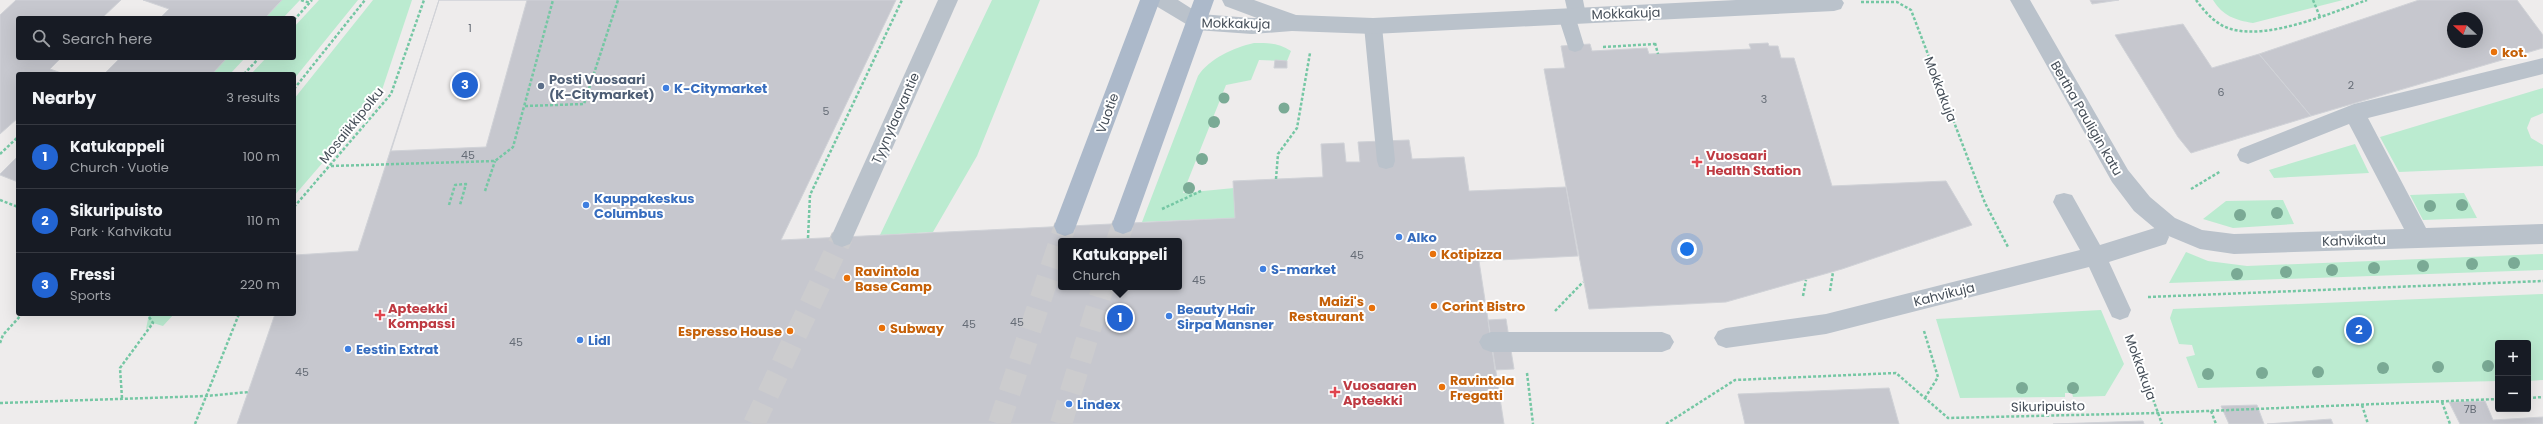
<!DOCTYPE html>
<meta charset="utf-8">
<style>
body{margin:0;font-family:Poppins,sans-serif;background:#20242c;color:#f1f3f6}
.controls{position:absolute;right:12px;bottom:12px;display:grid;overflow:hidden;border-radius:4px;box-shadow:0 4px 16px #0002}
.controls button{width:36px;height:36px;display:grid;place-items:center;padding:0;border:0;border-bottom:1px solid #363941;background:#171b24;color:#f1f3f6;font:20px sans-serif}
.compass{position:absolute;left:2447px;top:12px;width:36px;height:36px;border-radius:50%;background:#171b24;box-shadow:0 4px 16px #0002;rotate:291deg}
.you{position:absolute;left:1687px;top:249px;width:14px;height:14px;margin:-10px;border:3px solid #fff;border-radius:50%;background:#1a73e8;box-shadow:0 0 0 6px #1a73e833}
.badge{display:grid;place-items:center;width:26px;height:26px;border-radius:50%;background:#2264d2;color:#fff;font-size:13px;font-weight:700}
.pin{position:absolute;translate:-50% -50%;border:2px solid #fff;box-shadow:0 1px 4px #0006}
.popup{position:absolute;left:1058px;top:238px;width:124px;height:52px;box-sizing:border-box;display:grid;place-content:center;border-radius:4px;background:#171b24;filter:drop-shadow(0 1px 3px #0005);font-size:13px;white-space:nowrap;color:#9ea1a6}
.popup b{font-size:15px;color:#f1f3f6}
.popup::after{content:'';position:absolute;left:50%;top:100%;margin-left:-8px;border:8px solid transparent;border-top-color:#171b24}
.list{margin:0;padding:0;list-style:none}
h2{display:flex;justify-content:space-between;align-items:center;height:52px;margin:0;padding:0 16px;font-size:17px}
h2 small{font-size:13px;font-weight:400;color:#9ea1a6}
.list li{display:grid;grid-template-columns:26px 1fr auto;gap:12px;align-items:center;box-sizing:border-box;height:64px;padding:0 16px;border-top:1px solid #363941}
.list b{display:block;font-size:15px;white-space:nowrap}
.list p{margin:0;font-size:13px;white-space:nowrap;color:#9ea1a6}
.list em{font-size:13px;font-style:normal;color:#9ea1a6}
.icon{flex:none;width:22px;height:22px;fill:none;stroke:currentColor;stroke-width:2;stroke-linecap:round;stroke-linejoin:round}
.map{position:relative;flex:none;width:2543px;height:424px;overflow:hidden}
.search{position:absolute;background:#171b24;box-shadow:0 4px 16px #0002;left:16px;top:16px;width:280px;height:44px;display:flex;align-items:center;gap:10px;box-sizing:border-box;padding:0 14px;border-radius:4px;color:#9ea1a6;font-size:15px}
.panel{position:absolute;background:#171b24;box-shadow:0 4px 16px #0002;left:16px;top:72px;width:280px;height:244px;border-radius:4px}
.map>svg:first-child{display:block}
.green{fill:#bbebd0}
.building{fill:#c6c7ce;stroke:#d0d2d7;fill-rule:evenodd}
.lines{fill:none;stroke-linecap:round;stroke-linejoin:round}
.tertiary-tunnel{stroke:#ccccce;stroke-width:22;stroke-dasharray:22 11;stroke-linecap:butt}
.primary-tunnel{stroke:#ccccce;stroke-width:22;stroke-dasharray:22 11;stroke-linecap:butt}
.path{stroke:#75c7a4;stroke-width:2.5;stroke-dasharray:3 2;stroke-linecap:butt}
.service{fill:#bac2cb;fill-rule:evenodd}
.pedestrian{fill:#bac2cb;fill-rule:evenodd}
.minor{fill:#bac2cb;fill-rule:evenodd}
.tertiary{fill:#bac2cb;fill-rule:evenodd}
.primary{fill:#acb9ca;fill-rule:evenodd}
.tree{fill:#7aaa95}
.food-dot{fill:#e8710a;stroke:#fff;stroke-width:1.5}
.service-dot{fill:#5c6f8a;stroke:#fff;stroke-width:1.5}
.shop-dot{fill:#3f7fe0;stroke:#fff;stroke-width:1.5}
.health-dot{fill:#e0444e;stroke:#fff;stroke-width:1.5}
.labels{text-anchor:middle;stroke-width:4;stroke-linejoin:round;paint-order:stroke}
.number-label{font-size:11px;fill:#656c76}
.street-label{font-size:13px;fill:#454e58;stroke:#fff}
.food-label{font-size:13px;font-weight:bold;fill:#c56008;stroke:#fff;text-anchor:start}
.service-label{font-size:13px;font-weight:bold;fill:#4e5e75;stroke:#fff;text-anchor:start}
.shop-label{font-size:13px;font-weight:bold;fill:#366cbe;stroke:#fff;text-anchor:start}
.health-label{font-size:13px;font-weight:bold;fill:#be3a42;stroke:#fff;text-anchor:start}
</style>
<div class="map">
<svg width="2543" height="424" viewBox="0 0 2543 424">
<rect width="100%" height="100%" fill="#eeecec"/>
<path class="green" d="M 282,0 L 300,0 L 283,18 L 265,18 Z
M 319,0 L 358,0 L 294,79 L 294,74 L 251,74 L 266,58 L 294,58 L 294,27 Z
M 373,0 L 412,0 L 380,96 L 294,196 L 294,99 Z
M 992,0 L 1040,0 L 977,156 L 933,232 L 880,235 Z
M 2213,0 L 2343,0 L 2253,23 C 2235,20 2223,16 2213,0 Z
M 1254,43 C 1268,43 1279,43 1291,51 L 1287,61 L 1259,60 L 1251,80 L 1226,85 L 1183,193 L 1234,188 L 1235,218 L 1142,222 L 1198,76 C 1210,58 1233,48 1254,43 Z
M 227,58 L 245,58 L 230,74 L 212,74 Z
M 2543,88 L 2543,113 L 2531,118 L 2527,128 L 2531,138 L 2543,145 L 2543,166 L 2399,172 L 2380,137 Z
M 2355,144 L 2369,173 L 2274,178 L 2269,170 Z
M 2464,193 L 2477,218 L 2423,220 L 2410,195 Z
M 2283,200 L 2294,224 L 2233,228 L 2203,219 L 2226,201 Z
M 2186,252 L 2208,261 L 2247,266 L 2543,254 L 2543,270 L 2169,283 Z
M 2543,294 L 2543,380 L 2528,381 L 2528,343 L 2498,343 L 2498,381 L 2198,388 L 2186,357 L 2195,355 L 2192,345 L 2179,344 L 2170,318 L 2173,309 Z
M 2101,310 L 2124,364 L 2105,396 L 2073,397 L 2072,393 L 2065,393 L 2065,397 L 1960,398 L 1936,319 Z
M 149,314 L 174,314 L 163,326 L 153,323 L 146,329 Z"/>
<path class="building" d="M 16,0 L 121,0 L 102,18 L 18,18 L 18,58 L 61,58 L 50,69 L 64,74 L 18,74 L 18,118 L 0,134 L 0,15 Z
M 143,0 L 282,0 L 265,18 L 160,18 L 169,9 Z
M 439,0 L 896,0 L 781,240 L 1235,218 L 1233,181 L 1323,177 L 1321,144 L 1344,143 L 1346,162 L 1360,162 L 1358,142 L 1409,140 L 1412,159 L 1464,157 L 1469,191 L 1566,187 L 1578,256 L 1479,261 L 1504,424 L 237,424 L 275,314 L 294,314 L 295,255 L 358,251 ZM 1061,241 L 1179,241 L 1179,287 L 1061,287 Z
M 439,0 L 527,0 L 486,147 L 391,151 Z
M 2090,0 L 2119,0 L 2092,4 Z
M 2419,0 L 2517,0 L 2543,35 L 2543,48 L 2311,116 L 2259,54 ZM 2453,18 L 2477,18 L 2477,42 L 2453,42 Z
M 2183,24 L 2212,68 L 2259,54 L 2311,116 L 2191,153 L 2178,137 L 2115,35 Z
M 1768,43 L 1769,46 L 1778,46 L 1781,58 L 1794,58 L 1832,186 L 1946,181 L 1972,225 L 1842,269 L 1726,302 L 1589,309 L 1544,69 L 1565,68 L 1561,46 L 1590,44 L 1592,51 L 1647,48 L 1649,54 L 1751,49 L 1749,44 Z
M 120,58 L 227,58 L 212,74 L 104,74 Z
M 1275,60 L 1287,61 L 1287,68 L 1274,68 Z
M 18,156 L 18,182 L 0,175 L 0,174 Z
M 1506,319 L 1514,369 L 1495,370 L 1488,320 Z
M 1889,388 L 1899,424 L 1745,424 L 1738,394 Z
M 2485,401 L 2493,420 L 2543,417 L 2543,424 L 2460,424 L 2449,402 Z
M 2257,405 L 2264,424 L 2229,424 L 2221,406 Z
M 2331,419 L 2333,424 L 2267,424 Z
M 2143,421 L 2144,424 L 2053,424 Z"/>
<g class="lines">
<path class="tertiary-tunnel" d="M 754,424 L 842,237"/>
<path class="primary-tunnel" d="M 1117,241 L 1123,224
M 999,424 L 1065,226
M 1061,424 L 1103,287"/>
<path class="path" d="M 301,0 L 310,3
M 2196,0 C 2205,12 2216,25 2231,29 C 2269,40 2331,13 2367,0
M 2313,0 L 2320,17
M 1861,2 L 1897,2 L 1911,10 L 1985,203 L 2008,247
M 294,20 L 312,0
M 1655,43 L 1658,54
M 1603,47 L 1655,44
M 244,74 L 259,58
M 294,89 L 365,0
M 525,106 L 584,104 L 618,0
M 0,154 L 18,137
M 331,166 L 495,161 L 513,147 L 553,0
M 1276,179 L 1278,154 L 1297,128 L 1310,53
M 2191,189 L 2221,171
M 485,191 L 495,161
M 0,200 L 18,207
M 449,205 L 455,185 L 466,184 L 460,205
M 294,207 L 391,94 L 424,0
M 1162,209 L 1201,191
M 808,238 L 810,195 L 902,0
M 1830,291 L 1833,272
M 1803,296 L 1806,280
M 2148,297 L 2543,281
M 1555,311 L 1583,282
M 1924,331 L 1938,377 L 1925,398
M 2131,338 L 2162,424
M 0,343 L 3,335 L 22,314
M 1527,373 L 1533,424
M 122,398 L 120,368 L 153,323 L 147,314
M 2528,398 L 2543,397
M 2442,402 L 2450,424
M 0,403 L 206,396 L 249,392
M 2362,405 L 2368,424
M 2211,411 L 2216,424
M 195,424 L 239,314
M 1666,424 L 1735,380 L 1896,373 L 1948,418 L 2158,413 L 2498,399"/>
<path class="service" d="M 1565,0 L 1583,0 L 1586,15 L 1583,20 L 1577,22 L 1584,45 L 1581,50 L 1575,52 L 1569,50 L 1558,16 L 1561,11 L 1567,9 Z
M 1373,19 L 1379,21 L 1382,26 L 1395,161 L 1393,167 L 1386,169 L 1379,167 L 1377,161 L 1364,26 L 1367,21 Z"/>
<path class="pedestrian" d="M 2064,193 L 2072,195 L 2100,245 L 2158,227 L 2166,230 L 2169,237 L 2166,244 L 2109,262 L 2131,310 L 2128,317 L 2120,320 L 2112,317 L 2089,267 L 1826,334 L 1726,348 L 1718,345 L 1714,338 L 1718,331 L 1726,328 L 1826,314 L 2080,250 L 2053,202 L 2056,195 Z
M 1491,332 L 1662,332 L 1670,335 L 1674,342 L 1670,349 L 1662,352 L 1491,352 L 1483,349 L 1479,342 L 1483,335 Z"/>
<path class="minor" d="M 1153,0 L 1178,0 L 1200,14 L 1252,18 L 1257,18 L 1225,6 L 1222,0 L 1254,0 L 1296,15 L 1373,18 L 1736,0 L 1842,0 L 1844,3 L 1841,9 L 1834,11 L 1373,34 L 1292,31 L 1252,34 L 1196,30 L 1156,6 Z
M 2010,0 L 2030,0 L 2128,170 L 2150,197 L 2175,218 L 2202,230 L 2234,234 L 2404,229 L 2349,124 L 2248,164 L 2240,161 L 2237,155 L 2240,149 L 2354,104 L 2543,58 L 2543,74 L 2368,118 L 2426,228 L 2543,224 L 2543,244 L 2234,254 L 2200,249 L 2159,232 L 2134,211 L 2112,182 Z"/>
<path class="tertiary" d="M 938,0 L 958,0 L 850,244 L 842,247 L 834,244 L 831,237 Z"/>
<path class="primary" d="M 1140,0 L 1160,0 L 1076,226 L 1073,233 L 1065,236 L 1057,233 L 1054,226 Z
M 1194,0 L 1214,0 L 1134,224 L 1131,231 L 1123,234 L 1115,231 L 1112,224 Z"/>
</g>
<g class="tree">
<circle cx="1224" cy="98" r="5.5"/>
<circle cx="1284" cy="108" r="5.5"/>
<circle cx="1214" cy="122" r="6"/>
<circle cx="1202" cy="159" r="6"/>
<circle cx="1189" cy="188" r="6"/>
<circle cx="2462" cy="205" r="6"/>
<circle cx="2430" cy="206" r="6"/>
<circle cx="2277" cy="213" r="6"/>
<circle cx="2240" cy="215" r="6"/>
<circle cx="2514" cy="263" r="6"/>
<circle cx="2472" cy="264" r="6"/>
<circle cx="2423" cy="266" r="6"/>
<circle cx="2374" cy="268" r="6"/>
<circle cx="2332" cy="270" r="6"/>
<circle cx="2286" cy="272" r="6"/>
<circle cx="2237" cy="274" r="6"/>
<circle cx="2488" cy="366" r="6"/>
<circle cx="2438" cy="367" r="6"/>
<circle cx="2383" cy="368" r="6"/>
<circle cx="2318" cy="372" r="6"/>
<circle cx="2262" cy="373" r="6"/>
<circle cx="2208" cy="374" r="6"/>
<circle cx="2022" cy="388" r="6"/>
<circle cx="2073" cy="388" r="6"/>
</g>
<g class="food-dot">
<circle cx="2494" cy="52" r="4"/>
<circle cx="1433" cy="254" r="4"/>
<circle cx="847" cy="278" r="4"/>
<circle cx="1434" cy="306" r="4"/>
<circle cx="1372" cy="308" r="4"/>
<circle cx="882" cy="328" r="4"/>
<circle cx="790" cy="331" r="4"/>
<circle cx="1442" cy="387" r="4"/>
</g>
<circle class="service-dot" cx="541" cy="86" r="4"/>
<g class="shop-dot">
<circle cx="666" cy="88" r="4"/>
<circle cx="586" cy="205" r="4"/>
<circle cx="1399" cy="237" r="4"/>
<circle cx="1263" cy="269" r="4"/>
<circle cx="1169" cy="316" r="4"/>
<circle cx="580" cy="340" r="4"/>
<circle cx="348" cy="349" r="4"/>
<circle cx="1069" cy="404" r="4"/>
</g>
<g class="health-dot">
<path d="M1695 156h4v4h4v4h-4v4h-4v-4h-4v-4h4z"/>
<path d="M378 309h4v4h4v4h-4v4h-4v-4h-4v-4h4z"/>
<path d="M1333 386h4v4h4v4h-4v4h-4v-4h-4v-4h4z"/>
</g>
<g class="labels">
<g class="number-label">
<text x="470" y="32">1</text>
<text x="2351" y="89">2</text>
<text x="2221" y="96">6</text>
<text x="1764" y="103">3</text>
<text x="826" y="115">5</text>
<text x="468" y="159">45</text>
<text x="1357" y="259">45</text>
<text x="1199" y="284">45</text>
<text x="1017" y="326">45</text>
<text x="969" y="328">45</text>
<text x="516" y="346">45</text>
<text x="302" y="376">45</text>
<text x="2470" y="413">7B</text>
</g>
<g class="street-label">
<text transform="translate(1626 13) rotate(-2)" y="5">Mokkakuja</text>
<text transform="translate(1236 23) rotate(1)" y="5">Mokkakuja</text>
<text transform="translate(1941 89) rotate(69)" y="5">Mokkakuja</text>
<text transform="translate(1107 113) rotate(-70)" y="5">Vuotie</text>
<text transform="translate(895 118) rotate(-66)" y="5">Tyynylaavantie</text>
<text transform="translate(2087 118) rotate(60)" y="5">Bertha Pauligin katu</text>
<text transform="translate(351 125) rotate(-51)" y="5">Mosaiikkipolku</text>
<text transform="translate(2354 240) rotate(-2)" y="5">Kahvikatu</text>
<text transform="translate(1944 294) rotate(-14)" y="5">Kahvikuja</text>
<text transform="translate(2141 367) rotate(70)" y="5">Mokkakuja</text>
<text transform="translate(2048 406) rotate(-1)" y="5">Sikuripuisto</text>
</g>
<g class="food-label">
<text x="2502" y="57">kot.</text>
<text x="1441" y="259">Kotipizza</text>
<text x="855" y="276">Ravintola<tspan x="855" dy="15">Base Camp</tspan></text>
<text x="1364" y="306" text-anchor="end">Maizi's<tspan x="1364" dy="15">Restaurant</tspan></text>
<text x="1442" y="311">Corint Bistro</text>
<text x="890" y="333">Subway</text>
<text x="782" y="336" text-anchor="end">Espresso House</text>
<text x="1450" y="385">Ravintola<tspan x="1450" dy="15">Fregatti</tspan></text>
</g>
<g class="service-label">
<text x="549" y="84">Posti Vuosaari<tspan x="549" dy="15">(K-Citymarket)</tspan></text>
</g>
<g class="shop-label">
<text x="674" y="93">K-Citymarket</text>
<text x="594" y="203">Kauppakeskus<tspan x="594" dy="15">Columbus</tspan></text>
<text x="1407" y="242">Alko</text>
<text x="1271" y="274">S-market</text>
<text x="1177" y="314">Beauty Hair<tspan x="1177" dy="15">Sirpa Mansner</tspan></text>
<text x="588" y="345">Lidl</text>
<text x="356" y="354">Eestin Extrat</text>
<text x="1077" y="409">Lindex</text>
</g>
<g class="health-label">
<text x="1706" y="160">Vuosaari<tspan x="1706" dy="15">Health Station</tspan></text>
<text x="388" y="313">Apteekki<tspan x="388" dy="15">Kompassi</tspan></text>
<text x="1343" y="390">Vuosaaren<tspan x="1343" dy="15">Apteekki</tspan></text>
</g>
</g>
</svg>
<div class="controls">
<button>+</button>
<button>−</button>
</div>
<svg class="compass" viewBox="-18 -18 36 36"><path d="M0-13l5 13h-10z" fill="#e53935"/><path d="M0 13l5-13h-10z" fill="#9ea1a6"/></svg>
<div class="you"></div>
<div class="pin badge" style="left:1120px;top:318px">1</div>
<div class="popup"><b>Katukappeli</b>Church</div>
<div class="pin badge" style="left:2359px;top:330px">2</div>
<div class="pin badge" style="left:465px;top:85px">3</div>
<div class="search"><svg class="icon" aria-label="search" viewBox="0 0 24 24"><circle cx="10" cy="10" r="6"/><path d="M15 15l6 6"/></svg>Search here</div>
<section class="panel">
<h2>Nearby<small>3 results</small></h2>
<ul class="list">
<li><span class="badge">1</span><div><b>Katukappeli</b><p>Church · Vuotie</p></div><em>100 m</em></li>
<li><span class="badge">2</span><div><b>Sikuripuisto</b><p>Park · Kahvikatu</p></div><em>110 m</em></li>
<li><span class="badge">3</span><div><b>Fressi</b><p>Sports</p></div><em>220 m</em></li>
</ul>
</section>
</div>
